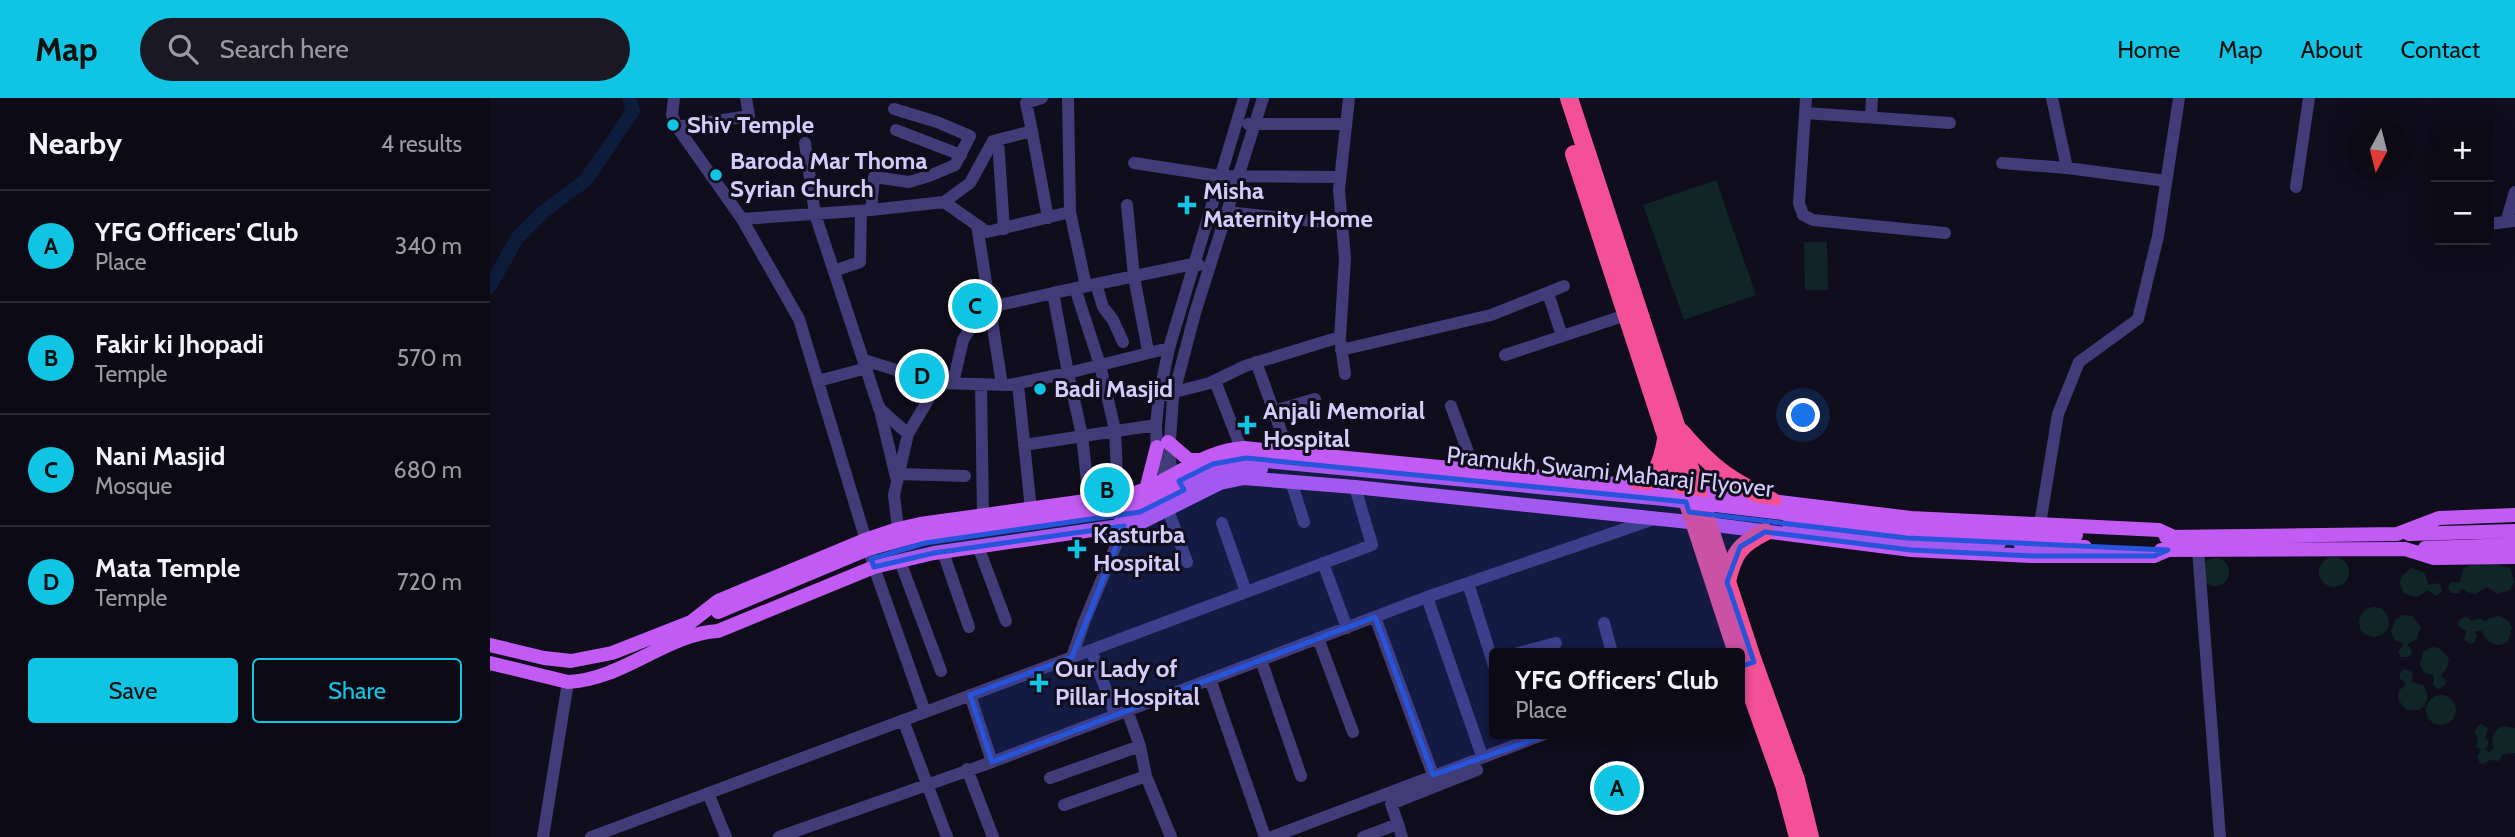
<!DOCTYPE html>
<meta charset="utf-8">
<style>
body{margin:0;font-family:Cabin,sans-serif;background:#1a1822;color:#f1f3f6}
.controls{position:absolute;right:21px;top:21px;display:grid;overflow:hidden;border-radius:7px;box-shadow:0 7px 28px #0002}
.controls button{width:63px;height:63px;display:grid;place-items:center;padding:0;border:0;border-bottom:2px solid #2c2b34;background:#0c0a15;color:#f1f3f6;font:35px sans-serif}
.compass{position:absolute;left:1857px;top:21px;width:63px;height:63px;border-radius:50%;background:#0c0a15;box-shadow:0 7px 28px #0002;rotate:187deg}
.you{position:absolute;left:1314px;top:318px;width:24px;height:24px;margin:-18px;border:5px solid #fff;border-radius:50%;background:#1a73e8;box-shadow:0 0 0 10px #1a73e833}
.badge{display:grid;place-items:center;width:46px;height:46px;border-radius:50%;background:#10c4e3;color:#111;font-size:23px;font-weight:700}
.pin{position:absolute;translate:-50% -50%;border:4px solid #fff;box-shadow:0 2px 7px #0006}
.popup{position:absolute;left:999px;top:550px;width:256px;height:91px;box-sizing:border-box;display:grid;place-content:center;border-radius:7px;background:#0c0a15;filter:drop-shadow(0 2px 5px #0005);font-size:23px;white-space:nowrap;color:#9a9aa0}
.popup b{font-size:26px;color:#f1f3f6}
.popup::after{content:'';position:absolute;left:50%;top:100%;margin-left:-14px;border:14px solid transparent;border-top-color:#0c0a15}
.list{margin:0;padding:0;list-style:none}
h2{display:flex;justify-content:space-between;align-items:center;height:91px;margin:0;padding:0 28px;font-size:30px}
h2 small{font-size:23px;font-weight:400;color:#9a9aa0}
.list li{display:grid;grid-template-columns:46px 1fr auto;gap:21px;align-items:center;box-sizing:border-box;height:112px;padding:0 28px;border-top:2px solid #2c2b34}
.list b{display:block;font-size:26px;white-space:nowrap}
.list p{margin:0;font-size:23px;white-space:nowrap;color:#9a9aa0}
.list em{font-size:23px;font-style:normal;color:#9a9aa0}
.actions{display:flex;gap:14px;padding:21px 28px}
.actions a{flex:1;padding:16px 0;border:2px solid #10c4e3;border-radius:7px;text-align:center;font-size:24px;color:#10c4e3}
.actions .main{background:#10c4e3;color:#111}
.icon{flex:none;width:38px;height:38px;fill:none;stroke:currentColor;stroke-width:2;stroke-linecap:round;stroke-linejoin:round}
.map{position:relative;flex:none;width:2025px;height:739px;overflow:hidden}
header{display:flex;align-items:center;gap:42px;box-sizing:border-box;height:98px;padding:0 35px;background:#10c4e3;color:#111}
header strong{font-size:33px}
nav{display:flex;gap:38px;margin-inline-start:auto;font-size:24px}
.search{width:490px;height:63px;background:#1a1822;display:flex;align-items:center;gap:18px;box-sizing:border-box;padding:0 24px;border-radius:38px;color:#9a9aa0;font-size:26px}
main{display:flex}
aside{flex:1;background:#0c0a15}
.map>svg:first-child{display:block}
.green{fill:#102626}
.lines{fill:none;stroke-linecap:round;stroke-linejoin:round}
.river{stroke:#0e1c3b;stroke-width:14}
.minor{stroke:#413b78;stroke-width:12}
.major{stroke:#c25bf4;stroke-width:14}
.highway{stroke:#f35096;stroke-width:18}
.major-bridge{stroke:#c25bf4;stroke-width:14}
.marked{fill:#2654da;fill-opacity:0.2;stroke:#2654da;stroke-width:5;stroke-linejoin:round}
.poi-dot{fill:#10c4e3;stroke:#100d1c;stroke-width:2.5}
.labels{text-anchor:middle;stroke-width:6;stroke-linejoin:round;paint-order:stroke}
.poi-label{font-size:24px;font-weight:bold;fill:#d4ccfb;stroke:#100d1c;text-anchor:start}
.street-label{font-size:24px;fill:#d4ccfb;stroke:#100d1c}
</style>
<header>
<strong>Map</strong>
<div class="search"><svg class="icon" aria-label="search" viewBox="0 0 24 24"><circle cx="10" cy="10" r="6"/><path d="M15 15l6 6"/></svg>Search here</div>
<nav><a>Home</a><a>Map</a><a>About</a><a>Contact</a></nav>
</header>
<main>
<aside>
<h2>Nearby<small>4 results</small></h2>
<ul class="list">
<li><span class="badge">A</span><div><b>YFG Officers' Club</b><p>Place</p></div><em>340 m</em></li>
<li><span class="badge">B</span><div><b>Fakir ki Jhopadi</b><p>Temple</p></div><em>570 m</em></li>
<li><span class="badge">C</span><div><b>Nani Masjid</b><p>Mosque</p></div><em>680 m</em></li>
<li><span class="badge">D</span><div><b>Mata Temple</b><p>Temple</p></div><em>720 m</em></li>
</ul>
<div class="actions"><a class="main">Save</a><a>Share</a></div>
</aside>
<div class="map">
<svg width="2025" height="739" viewBox="0 0 2025 739">
<rect width="100%" height="100%" fill="#100d1c"/>
<path class="green" d="M 1226,82 L 1266,197 L 1194,222 L 1153,107 Z
M 1314,144 L 1337,144 L 1338,192 L 1315,192 Z
M1829 474a15 15 0 1 1 30 0a15 15 0 1 1-30 0Z
M1711 474a14 14 0 1 1 28 0a14 14 0 1 1-28 0Z
M 1992,463 L 2020,470 L 2025,484 L 2020,492 L 2007,496 L 1997,489 L 1986,496 L 1977,494 L 1972,490 L 1969,495 L 1961,495 L 1958,489 L 1961,484 L 1970,484 L 1973,471 L 1981,467 L 1991,467 Z
M 1921,470 L 1934,474 L 1939,487 L 1948,485 L 1952,491 L 1952,494 L 1945,498 L 1938,492 L 1926,500 L 1914,495 L 1910,487 L 1911,479 Z
M1869 524a15 15 0 1 1 30 0a15 15 0 1 1-30 0Z
M 1912,517 L 1922,518 L 1931,529 L 1926,542 L 1917,546 L 1922,553 L 1919,559 L 1911,559 L 1908,554 L 1914,546 L 1905,542 L 1901,534 L 1905,522 Z
M 2009,518 L 2018,522 L 2022,530 L 2018,544 C 2006,551 1996,545 1992,533 L 1984,533 L 1987,538 L 1984,545 L 1980,546 L 1974,542 L 1976,533 L 1972,531 L 1968,526 L 1971,520 L 1977,519 L 1982,523 L 1990,520 L 1995,524 L 1999,520 Z
M 1941,549 L 1950,550 L 1959,561 L 1957,570 L 1951,577 L 1956,583 L 1955,587 L 1949,591 L 1943,587 L 1944,578 L 1934,574 L 1930,566 L 1933,554 Z
M 1915,571 L 1922,574 L 1923,577 L 1921,584 L 1933,587 C 1940,597 1939,606 1929,612 L 1916,612 L 1908,601 L 1909,593 L 1916,585 L 1910,581 L 1910,575 Z
M1936 612a15 15 0 1 1 30 0a15 15 0 1 1-30 0Z
M 1990,626 L 1997,629 L 1998,632 L 1995,639 L 1999,644 L 1995,652 L 1999,654 L 2004,650 C 2000,640 2003,633 2013,628 L 2025,630 L 2025,655 L 2012,657 L 2009,663 L 2000,662 L 1994,666 L 1990,665 L 1987,659 L 1991,652 L 1986,649 L 1988,640 L 1984,633 Z"/>
<g class="lines">
<path class="river" d="M 0,188 L 28,139 L 53,114 L 96,82 L 143,13 L 139,0"/>
<path class="minor" d="M 184,0 L 182,17 L 187,29 L 252,121 L 309,221 L 384,469 L 435,614
M 1316,0 L 1309,105 L 1313,117 L 1323,122 L 1455,135
M 1562,0 L 1577,70
M 404,11 L 447,24 L 480,38 L 465,67 L 439,78 L 419,84 L 384,79 L 381,112 L 454,104 L 480,85 L 503,43 L 542,33 L 536,5 L 552,0
M 1315,15 L 1460,25
M 1381,19 L 1382,0
M 758,26 L 856,26
M 187,29 L 259,18 L 256,0
M 406,32 L 471,57
M 542,33 L 558,120
M 508,42 L 514,131
M 315,45 L 325,116 L 389,310 L 418,336
M 644,65 L 729,78 L 850,79
M 1512,65 L 1577,70 L 1676,83
M 1806,89 L 1819,0
M 454,104 L 497,134 L 580,114 L 578,0
M 637,107 L 644,179 L 658,253
M 580,114 L 596,188
M 737,114 L 852,126
M 252,121 L 381,112
M 2016,124 L 2025,94
M 1999,126 L 2023,123
M 487,127 L 512,287
M 344,173 L 370,164 L 371,113
M 606,186 L 613,209 L 623,222 L 633,244
M 585,190 L 610,267 L 625,332 L 628,399
M 1058,195 L 1072,238
M 851,246 L 855,276
M 679,250 L 578,275 L 563,195 L 703,166 L 709,167
M 851,252 L 1001,217 L 1074,188
M 1015,257 L 1136,217
M 374,262 L 448,285 L 519,287 L 578,275 L 592,337 L 599,402
M 766,264 L 799,355
M 328,283 L 377,270
M 725,283 L 751,350
M 463,285 L 473,242 L 492,211 L 563,195
M 491,286 L 493,418
M 528,286 L 541,412
M 669,298 L 720,285 L 755,268 L 850,239 L 855,160 L 849,92 L 859,0
M 389,308 L 406,379
M 961,308 L 985,373
M 784,313 L 825,301
M 534,347 L 666,327
M 409,376 L 475,378
M 688,383 L 681,368 L 679,357 L 683,299 L 705,215 L 773,0
M 801,383 L 814,424
M 680,387 L 667,361 L 666,327 L 669,298 L 679,250 L 754,0
M 678,412 L 697,464
M 732,425 L 756,494
M 1550,426 L 1568,316 L 1589,264 L 1648,221 L 1668,138 L 1689,0
M 408,431 L 404,397 L 418,336 L 448,285
M 488,448 L 516,523
M 1708,452 L 1730,739
M 453,454 L 479,529
M 410,463 L 451,573
M 833,465 L 857,530
M 978,485 L 1004,568
M 937,499 L 992,658
M 885,519 L 943,677
M 1114,525 L 1122,555
M 828,540 L 863,634
M 601,552 L 625,616
M 1028,555 L 1066,545
M 582,559 L 594,524 L 634,428
M 771,562 L 811,678
M 720,581 L 775,739
M 480,597 L 502,664
M 637,612 L 650,648 L 656,678 L 681,739
M 413,622 L 457,739
M 477,671 L 503,739
M 560,680 L 650,648
M 218,695 L 236,739
M 574,707 L 656,678
M 908,726 L 901,706 L 987,672
M 53,739 L 78,584
M 101,739 L 882,447 L 865,389
M 289,739 L 502,664 L 937,499 L 1164,421
M 782,739 L 1055,636
M 873,739 L 908,726 L 912,739"/>
<path class="major" d="M 678,344 L 699,362 L 711,362
M 656,392 L 667,349
M 1919,436 L 2025,433
M 1532,437 L 1586,437
M 1676,439 L 1907,436 L 1949,420 L 2025,417
M 1531,447 L 1595,449
M 1935,450 L 2025,447
M 1671,452 L 1915,451 L 1944,460 L 2025,459
M 0,547 L 54,560 L 81,563 L 122,555 L 201,524 L 228,503 L 375,442 L 408,431 L 430,426 L 639,397 C 679,386 711,352 754,350 L 1208,394 L 1421,420 L 1669,432 L 1684,439
M 0,565 L 78,584 C 132,582 176,536 228,533 L 384,469 L 444,455 L 650,425 L 730,385 L 754,380 L 865,389 L 1218,426 L 1421,452 L 1541,458 L 1664,458 L 1678,452"/>
<path class="highway" d="M 1079,0 L 1262,560 L 1306,682 L 1320,739
M 1084,56 L 1247,555
M 1191,334 C 1222,370 1239,382 1282,403
M 1150,389 C 1168,377 1172,363 1176,342
M 1237,483 C 1244,455 1249,447 1275,434
M 1250,564 L 1294,687 L 1308,739"/>
<path class="major-bridge" d="M 630,417 C 684,410 713,365 771,371
M 1299,426 L 1417,440 L 1509,445
M 228,514 L 378,451 L 422,439 L 645,405 L 723,366 L 745,360 L 1174,401 L 1419,430 L 1532,437"/>
</g>
<path class="marked" d="M 756,360 L 1196,404 L 1199,414 L 1417,440 L 1678,452 L 1664,458 L 1541,458 L 1421,452 L 1275,434 L 1250,449 L 1237,484 L 1264,564 L 943,677 L 885,519 L 502,664 L 480,597 L 582,559 L 634,428 L 444,455 L 384,469 L 381,461 L 435,445 L 650,414 L 694,392 L 689,383 L 723,366 Z"/>
<g class="poi-dot">
<circle cx="183" cy="27" r="7"/>
<circle cx="226" cy="77" r="7"/>
<path d="M693.5 96.5h7v7h7v7h-7v7h-7v-7h-7v-7h7z"/>
<circle cx="550" cy="291" r="7"/>
<path d="M753.5 316.5h7v7h7v7h-7v7h-7v-7h-7v-7h7z"/>
<path d="M583.5 440.5h7v7h7v7h-7v7h-7v-7h-7v-7h7z"/>
<path d="M545.5 574.5h7v7h7v7h-7v7h-7v-7h-7v-7h7z"/>
</g>
<g class="labels">
<g class="poi-label">
<text x="197" y="35">Shiv Temple</text>
<text x="240" y="71">Baroda Mar Thoma<tspan x="240" dy="28">Syrian Church</tspan></text>
<text x="713" y="101">Misha<tspan x="713" dy="28">Maternity Home</tspan></text>
<text x="564" y="299">Badi Masjid</text>
<text x="773" y="321">Anjali Memorial<tspan x="773" dy="28">Hospital</tspan></text>
<text x="603" y="445">Kasturba<tspan x="603" dy="28">Hospital</tspan></text>
<text x="565" y="579">Our Lady of<tspan x="565" dy="28">Pillar Hospital</tspan></text>
</g>
<g class="street-label">
<text transform="translate(1120 374) rotate(6)" y="8">Pramukh Swami Maharaj Flyover</text>
</g>
</g>
</svg>
<div class="controls">
<button>+</button>
<button>−</button>
</div>
<svg class="compass" viewBox="-18 -18 36 36"><path d="M0-13l5 13h-10z" fill="#e53935"/><path d="M0 13l5-13h-10z" fill="#9a9aa0"/></svg>
<div class="you"></div>
<div class="pin badge" style="left:1127px;top:690px">A</div>
<div class="popup"><b>YFG Officers' Club</b>Place</div>
<div class="pin badge" style="left:617px;top:392px">B</div>
<div class="pin badge" style="left:485px;top:208px">C</div>
<div class="pin badge" style="left:432px;top:278px">D</div>
</div>
</main>
